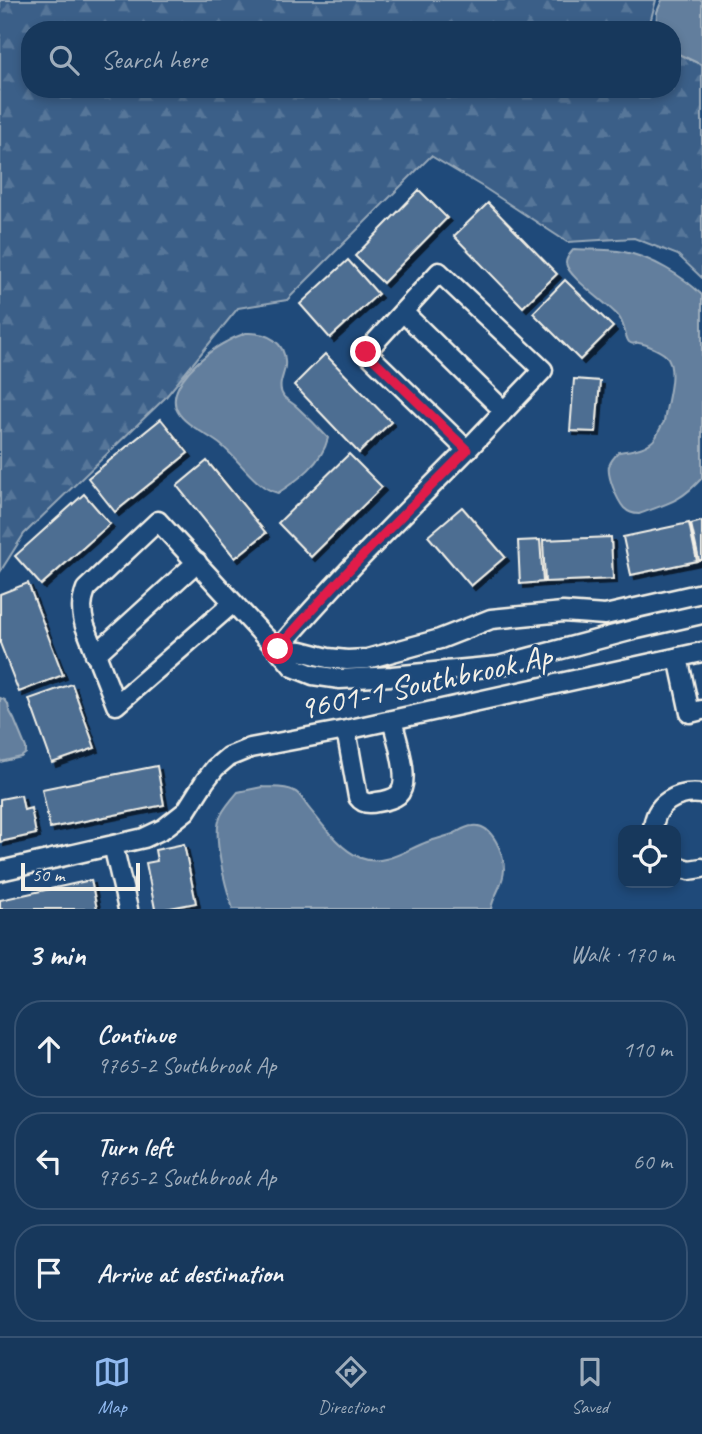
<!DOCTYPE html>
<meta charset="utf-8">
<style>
body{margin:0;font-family:Caveat,sans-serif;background:#203f62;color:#f1f3f6}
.controls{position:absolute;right:21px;bottom:21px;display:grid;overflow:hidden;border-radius:14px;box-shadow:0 4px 10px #0003}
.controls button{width:63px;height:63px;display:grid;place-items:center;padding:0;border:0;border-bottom:2px solid #365272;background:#17385c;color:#f1f3f6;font:35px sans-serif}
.scale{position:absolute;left:21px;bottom:18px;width:119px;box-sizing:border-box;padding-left:7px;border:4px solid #f4f1e8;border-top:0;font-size:19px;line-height:24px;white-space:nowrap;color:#f4f1e8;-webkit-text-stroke:5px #1f4a7a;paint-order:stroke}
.stop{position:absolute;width:21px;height:21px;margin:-16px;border:5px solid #e11d48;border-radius:50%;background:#fff}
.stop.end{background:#e11d48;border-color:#fff;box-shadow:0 2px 7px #0008}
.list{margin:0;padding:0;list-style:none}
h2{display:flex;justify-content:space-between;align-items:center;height:91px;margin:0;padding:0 28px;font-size:30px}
h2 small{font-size:23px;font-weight:400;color:#9eacbb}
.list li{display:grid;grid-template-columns:46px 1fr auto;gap:21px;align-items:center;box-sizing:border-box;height:98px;margin:0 14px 14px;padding:0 14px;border:2px solid #365272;border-radius:28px}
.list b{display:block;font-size:26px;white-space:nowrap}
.list p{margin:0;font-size:23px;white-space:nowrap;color:#9eacbb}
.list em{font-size:23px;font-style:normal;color:#9eacbb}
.icon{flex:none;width:38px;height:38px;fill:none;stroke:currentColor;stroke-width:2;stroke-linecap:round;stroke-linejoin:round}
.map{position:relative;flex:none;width:702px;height:909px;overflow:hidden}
.search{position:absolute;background:#17385c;box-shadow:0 4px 10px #0003;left:21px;right:21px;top:21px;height:77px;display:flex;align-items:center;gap:18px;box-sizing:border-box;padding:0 24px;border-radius:28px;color:#9eacbb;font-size:26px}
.sheet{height:427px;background:#17385c}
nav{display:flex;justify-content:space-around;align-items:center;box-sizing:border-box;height:98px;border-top:2px solid #365272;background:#17385c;font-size:19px;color:#9eacbb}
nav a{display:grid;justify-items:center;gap:4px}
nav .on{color:#90b9f0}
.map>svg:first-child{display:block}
.forest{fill:url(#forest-firs);stroke:#97a8b8;stroke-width:2}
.water{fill:#627e9d;stroke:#9cacbb;stroke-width:2}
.building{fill:#4d6e92;stroke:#f4f1e8;stroke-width:2;filter:url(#shadow)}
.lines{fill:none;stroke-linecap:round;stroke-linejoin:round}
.minor-casing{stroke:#f4f1e8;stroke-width:23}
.minor{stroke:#1f4a7a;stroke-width:18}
.route{stroke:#e11d48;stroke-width:9}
.labels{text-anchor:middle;stroke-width:6;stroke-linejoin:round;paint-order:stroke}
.street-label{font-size:33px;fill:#f4f1e8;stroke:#1f4a7a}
</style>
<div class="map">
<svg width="702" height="909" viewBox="0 0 702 909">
<defs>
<pattern id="forest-firs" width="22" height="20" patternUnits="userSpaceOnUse" patternTransform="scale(1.75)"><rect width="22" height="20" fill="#3a5f88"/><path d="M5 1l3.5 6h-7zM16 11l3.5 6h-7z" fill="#577699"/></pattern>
<filter id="shadow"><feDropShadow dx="4" dy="4" stdDeviation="0" flood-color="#0009"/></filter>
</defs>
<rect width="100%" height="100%" fill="#1f4a7a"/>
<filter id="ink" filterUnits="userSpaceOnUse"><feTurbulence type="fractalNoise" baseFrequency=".0143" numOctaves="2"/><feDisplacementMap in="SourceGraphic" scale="14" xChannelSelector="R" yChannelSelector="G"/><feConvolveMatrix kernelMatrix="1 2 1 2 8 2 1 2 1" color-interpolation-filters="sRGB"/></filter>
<g filter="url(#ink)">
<path class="forest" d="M 0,0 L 656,0 L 651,19 L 652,30 L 30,30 L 30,89 L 672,89 L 672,51 L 702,65 L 702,278 L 678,255 L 634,238 L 567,242 L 483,187 L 431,156 L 287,300 L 238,308 L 165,398 L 24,534 L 0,572 Z"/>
<path class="water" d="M 662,0 L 702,0 L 702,65 L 672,51 L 672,30 L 656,30 L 657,12 Z
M 574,249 C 590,250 608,249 624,252 C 651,257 683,276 702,295 L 702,478 C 680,502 669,503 639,514 C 634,514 628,512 624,508 C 617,500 607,476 609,466 C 611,460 615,456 619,452 C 631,450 648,449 656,437 C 659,432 660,427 664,422 C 666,404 677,374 668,358 C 664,352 646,344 639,343 C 633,342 635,346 629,342 C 625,338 625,325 619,317 C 609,304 568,278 566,263 C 566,257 571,253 574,249 Z
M 246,333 C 267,332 287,342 285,366 C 284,377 276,386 284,397 C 288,401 293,403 297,407 C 308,417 318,427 328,438 C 322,463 299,479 278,493 C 254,487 240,460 221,445 C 209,435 185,425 178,412 C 163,387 206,352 226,342 C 232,338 239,336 246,333 Z
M 0,698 L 5,700 L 8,704 L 9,710 L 14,719 L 26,748 L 26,753 L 21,757 L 0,762 Z
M 262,787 C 272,788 285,786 294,791 C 300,793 304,802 308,807 C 322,824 340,850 361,858 C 384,867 407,849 427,842 C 436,839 444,837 453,834 C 459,831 466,826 473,826 C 492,823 504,854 504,869 C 504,885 493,895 491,909 L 233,909 C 226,888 211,835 221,815 C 225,807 232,799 238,792 Z"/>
<path class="building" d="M 419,190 L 447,218 L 383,283 L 355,256 Z
M 488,203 L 557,274 L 523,307 L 454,236 Z
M 348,260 L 378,294 L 330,338 L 300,304 Z
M 565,280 L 613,327 L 580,360 L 533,313 Z
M 325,354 L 391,422 L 359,453 L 294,385 Z
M 574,379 L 600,381 L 596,432 L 570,431 Z
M 161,419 L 188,453 L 115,512 L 88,478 Z
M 349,454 L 382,487 L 311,557 L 278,523 Z
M 207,461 L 266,533 L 235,558 L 177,486 Z
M 84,494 L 110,524 L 41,585 L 15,556 Z
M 462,507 L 505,557 L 471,586 L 428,536 Z
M 702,521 L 702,560 L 699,560 L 691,524 Z
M 689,523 L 697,561 L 631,575 L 623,537 Z
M 611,537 L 613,579 L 545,582 L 543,540 Z
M 540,540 L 543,582 L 520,584 L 518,541 Z
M 28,583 L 63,675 L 19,692 L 0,643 L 0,594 Z
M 72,684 L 95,748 L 52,763 L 29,699 Z
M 157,766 L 164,805 L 50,828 L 42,789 Z
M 21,795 L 24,810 L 31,808 L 36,834 L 0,842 L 0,799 Z
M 184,844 L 196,903 L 165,909 L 155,909 L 146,863 L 157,861 L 155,850 Z
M 91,880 L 97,909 L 0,909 L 0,900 Z"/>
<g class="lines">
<defs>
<path id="minor" d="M 439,272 L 543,370 L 467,450 L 366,352 Z
M 403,312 L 504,411
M 233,603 L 116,705 L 85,626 C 81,612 81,602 86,589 L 158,521 L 264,636 L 278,649 L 293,667 L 313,675 L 340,679 L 392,676 L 498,666 L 637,629 L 702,614
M 278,649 L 301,651 L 328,658 L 347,660 L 367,659 L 440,639 L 491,619 L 563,612 L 605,615 L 702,593
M 278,649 C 337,579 403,515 467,450
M 95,655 L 197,562
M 678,657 L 690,713 L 702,710
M 346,730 L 358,797 C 363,804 369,804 377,802 C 384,801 393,799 398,795 C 412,782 396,737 392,720
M 653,830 C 654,803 677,791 702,794
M 113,845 L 128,909
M 676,866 L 689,870 L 702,868
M 0,871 L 144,838 L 163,829 L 186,811 L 205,781 L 215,768 L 228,757 L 250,748 L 346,730 L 702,652"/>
</defs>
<use href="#minor" class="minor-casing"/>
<use href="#minor" class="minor"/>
</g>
</g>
<g class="lines" filter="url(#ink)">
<path class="route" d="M 278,649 C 337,579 403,515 467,450 L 366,352"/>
</g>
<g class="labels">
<g class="street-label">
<text transform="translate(425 681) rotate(-12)" y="12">9601-1 Southbrook Ap</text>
</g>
</g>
</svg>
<div class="controls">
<button><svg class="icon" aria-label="locate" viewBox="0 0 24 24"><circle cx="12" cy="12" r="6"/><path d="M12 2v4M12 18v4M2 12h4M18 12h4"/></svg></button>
</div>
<div class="scale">50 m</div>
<div class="stop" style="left:278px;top:649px"></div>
<div class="stop end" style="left:366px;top:352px"></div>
<div class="search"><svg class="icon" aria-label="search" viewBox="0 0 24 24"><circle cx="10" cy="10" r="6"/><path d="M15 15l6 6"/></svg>Search here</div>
</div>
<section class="sheet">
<h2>3 min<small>Walk · 170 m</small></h2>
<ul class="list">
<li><svg class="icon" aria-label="ahead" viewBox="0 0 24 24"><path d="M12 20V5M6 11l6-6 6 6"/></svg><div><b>Continue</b><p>9765-2 Southbrook Ap</p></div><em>110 m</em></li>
<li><svg class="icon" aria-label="left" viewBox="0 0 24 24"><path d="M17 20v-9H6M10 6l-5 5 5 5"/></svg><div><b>Turn left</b><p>9765-2 Southbrook Ap</p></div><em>60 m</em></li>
<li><svg class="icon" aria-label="arrive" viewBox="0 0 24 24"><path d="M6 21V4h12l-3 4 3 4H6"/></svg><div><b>Arrive at destination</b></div></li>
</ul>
</section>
<nav>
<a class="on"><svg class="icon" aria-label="map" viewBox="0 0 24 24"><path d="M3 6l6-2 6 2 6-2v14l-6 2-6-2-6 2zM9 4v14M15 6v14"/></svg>Map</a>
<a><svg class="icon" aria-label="directions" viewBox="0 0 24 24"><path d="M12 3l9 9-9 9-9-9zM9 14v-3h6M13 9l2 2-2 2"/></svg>Directions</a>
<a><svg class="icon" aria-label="saved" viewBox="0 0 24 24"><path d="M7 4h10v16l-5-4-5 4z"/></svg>Saved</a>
</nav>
